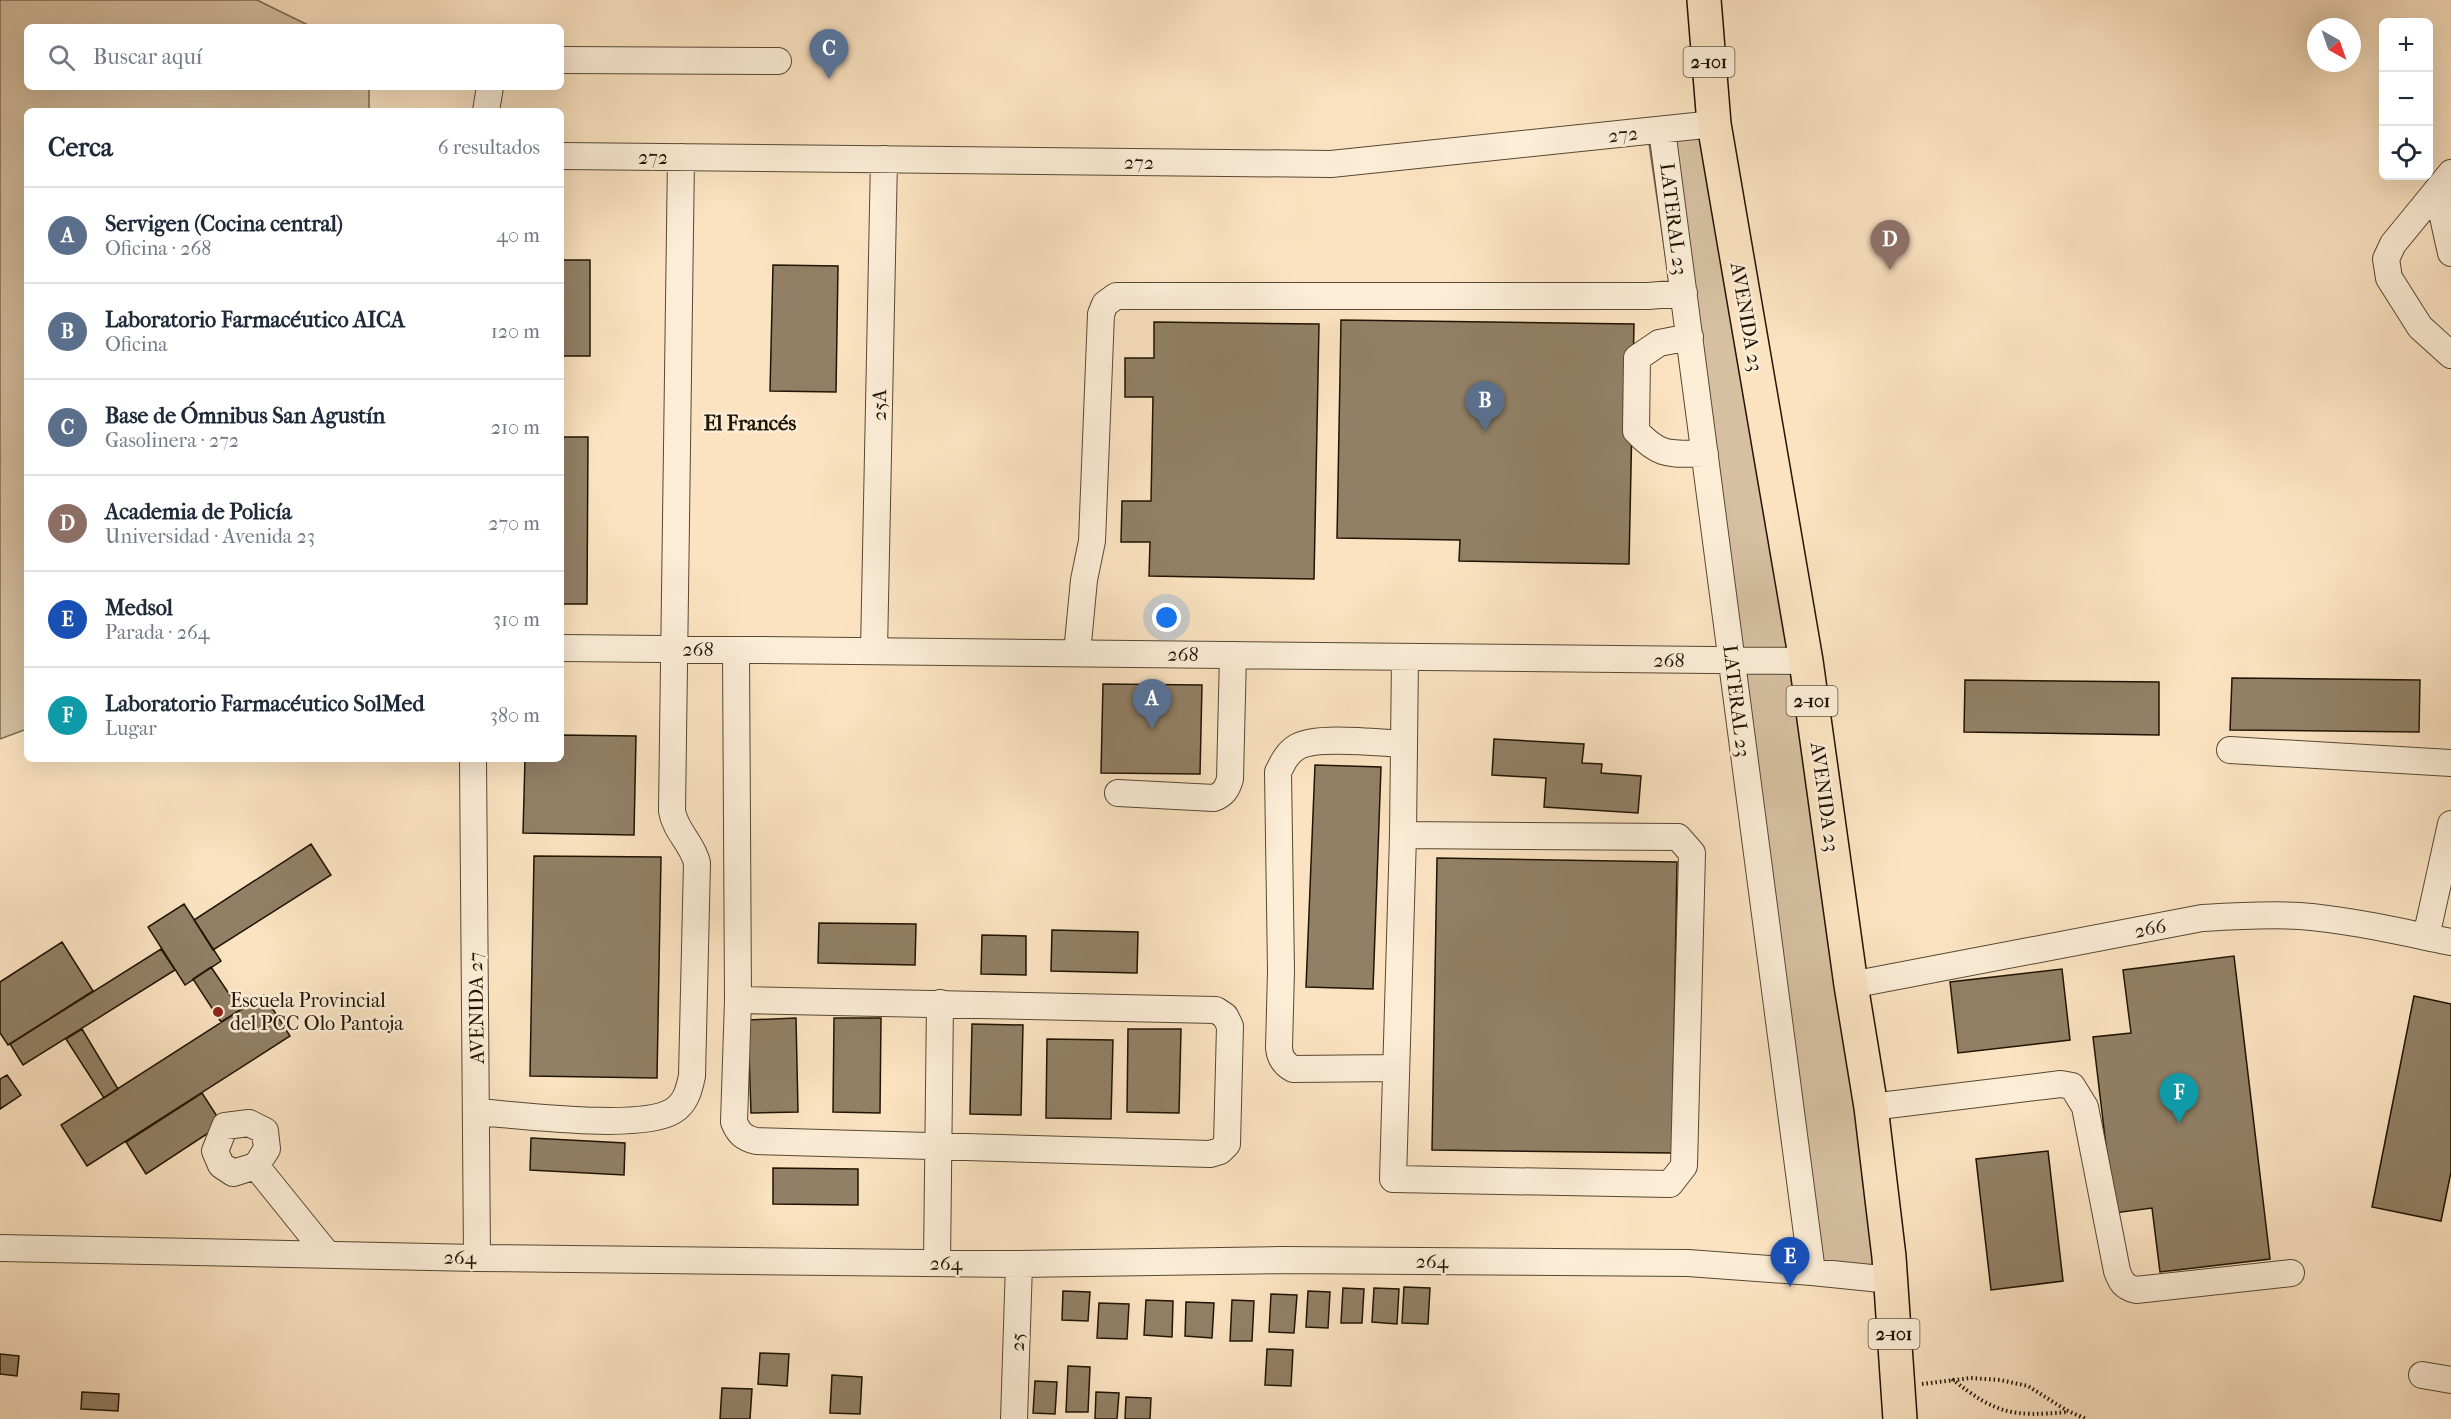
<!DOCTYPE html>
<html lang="es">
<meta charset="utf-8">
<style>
body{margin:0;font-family:"IM FELL French Canon",serif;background:#f2f2f3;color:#1f2937}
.controls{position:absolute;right:18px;top:18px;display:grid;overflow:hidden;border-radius:9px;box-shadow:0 6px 24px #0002}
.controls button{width:54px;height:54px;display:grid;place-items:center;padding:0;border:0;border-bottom:2px solid #e0e1e3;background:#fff;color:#1f2937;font:30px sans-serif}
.compass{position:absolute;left:2307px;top:18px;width:54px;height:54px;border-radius:50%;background:#fff;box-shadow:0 6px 24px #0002;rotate:140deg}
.you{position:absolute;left:1167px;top:618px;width:21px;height:21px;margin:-15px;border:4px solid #fff;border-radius:50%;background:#1a73e8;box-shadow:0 0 0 9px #1a73e833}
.badge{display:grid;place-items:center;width:39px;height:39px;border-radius:50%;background:#b45309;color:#fff;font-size:20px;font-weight:700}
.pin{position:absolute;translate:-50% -50px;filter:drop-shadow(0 2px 3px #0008)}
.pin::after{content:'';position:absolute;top:32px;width:21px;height:18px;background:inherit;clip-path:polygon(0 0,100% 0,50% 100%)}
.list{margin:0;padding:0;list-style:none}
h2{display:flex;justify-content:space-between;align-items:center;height:78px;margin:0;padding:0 24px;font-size:26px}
h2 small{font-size:20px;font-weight:400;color:#747a83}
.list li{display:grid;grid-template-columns:39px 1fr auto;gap:18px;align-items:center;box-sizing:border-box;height:96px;padding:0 24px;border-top:2px solid #e0e1e3}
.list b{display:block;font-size:22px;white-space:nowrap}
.list p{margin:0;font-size:20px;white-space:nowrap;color:#747a83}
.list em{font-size:20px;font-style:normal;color:#747a83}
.icon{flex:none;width:33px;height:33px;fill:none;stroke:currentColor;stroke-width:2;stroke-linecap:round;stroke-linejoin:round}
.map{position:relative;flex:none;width:2451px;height:1419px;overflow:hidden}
.search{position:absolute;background:#fff;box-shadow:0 6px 24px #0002;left:24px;top:24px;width:540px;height:66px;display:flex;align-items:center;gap:15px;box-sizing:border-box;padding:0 21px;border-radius:9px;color:#747a83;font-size:22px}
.panel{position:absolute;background:#fff;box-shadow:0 6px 24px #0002;left:24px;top:108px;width:540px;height:654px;border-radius:9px}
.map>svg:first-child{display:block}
.green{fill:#d6c0a1;stroke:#7b6a52;stroke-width:1.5}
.building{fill:#928066;stroke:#201403;stroke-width:1.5}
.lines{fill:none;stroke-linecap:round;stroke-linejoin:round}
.minor-casing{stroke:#574832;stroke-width:28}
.major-casing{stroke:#201403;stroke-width:36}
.path{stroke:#201403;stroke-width:4;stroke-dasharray:1.5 3;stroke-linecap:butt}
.minor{stroke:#fcedd7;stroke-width:26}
.major{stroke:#fbe3c1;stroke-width:33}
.poi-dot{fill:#8f2418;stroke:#fcedd7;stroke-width:2}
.labels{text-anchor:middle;stroke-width:5;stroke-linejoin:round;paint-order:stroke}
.shield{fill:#fcedd7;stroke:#625543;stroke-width:1.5}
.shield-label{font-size:18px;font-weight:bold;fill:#201403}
.street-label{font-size:20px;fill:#201403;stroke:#fcedd7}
.poi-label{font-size:20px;fill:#201403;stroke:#fcedd7;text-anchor:start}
.neighbourhood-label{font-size:21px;font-weight:bold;fill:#201403;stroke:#fcedd7}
</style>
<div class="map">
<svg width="2451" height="1419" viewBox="0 0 2451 1419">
<rect width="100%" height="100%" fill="#fbe3c1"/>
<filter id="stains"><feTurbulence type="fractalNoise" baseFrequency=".00333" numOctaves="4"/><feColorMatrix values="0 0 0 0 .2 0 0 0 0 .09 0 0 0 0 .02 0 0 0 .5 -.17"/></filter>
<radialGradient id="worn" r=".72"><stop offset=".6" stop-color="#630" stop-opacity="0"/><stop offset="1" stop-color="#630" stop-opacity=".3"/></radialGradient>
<path class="green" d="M 0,0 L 257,0 L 312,27 L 27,27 L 27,87 L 369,87 L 369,111 L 27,111 L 27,729 L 0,739 Z
M 1714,124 L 1889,1279 L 1820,1274 L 1726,665 L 1648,137 Z"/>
<path class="building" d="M 561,260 L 590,260 L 590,356 L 561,356 Z
M 773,265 L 838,266 L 836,392 L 770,391 Z
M 1341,320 L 1634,324 L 1629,564 L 1459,561 L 1460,540 L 1337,538 Z
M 1154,322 L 1319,324 L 1314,579 L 1149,576 L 1150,542 L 1121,542 L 1122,501 L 1151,501 L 1153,397 L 1125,397 L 1125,358 L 1154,358 Z
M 561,437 L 588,437 L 587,604 L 561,604 Z
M 2232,678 L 2420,680 L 2419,732 L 2230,730 Z
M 1965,680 L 2159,682 L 2159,735 L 1964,732 Z
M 1103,684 L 1202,685 L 1200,774 L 1101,773 Z
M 561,735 L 636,736 L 634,835 L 523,833 L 525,759 L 561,759 Z
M 1494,739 L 1584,744 L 1582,763 L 1602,764 L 1601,773 L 1641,776 L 1638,813 L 1544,807 L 1546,778 L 1492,775 Z
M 1315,765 L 1381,767 L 1373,989 L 1306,987 Z
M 311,844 L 331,875 L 213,950 L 194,920 Z
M 534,856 L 661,857 L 657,1078 L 530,1076 Z
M 1437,858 L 1677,862 L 1672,1153 L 1432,1150 Z
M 184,904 L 221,961 L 185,985 L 148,927 Z
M 819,923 L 916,924 L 915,965 L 818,963 Z
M 1052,930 L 1138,932 L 1137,973 L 1051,971 Z
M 982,935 L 1026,936 L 1026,975 L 981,974 Z
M 62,942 L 93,991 L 8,1045 L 0,1033 L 0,982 Z
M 161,949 L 175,970 L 23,1065 L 10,1044 Z
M 2234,956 L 2270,1259 L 2160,1272 L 2152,1208 L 2114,1213 L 2093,1037 L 2131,1033 L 2123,970 Z
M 211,967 L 240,1010 L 221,1022 L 193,979 Z
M 2062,969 L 2070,1040 L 1958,1053 L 1950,982 Z
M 264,995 L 290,1036 L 87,1166 L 61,1125 Z
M 2414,996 L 2451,1004 L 2451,1172 L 2441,1221 L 2372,1207 Z
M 796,1018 L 798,1112 L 751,1113 L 748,1020 Z
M 834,1018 L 881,1018 L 880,1113 L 833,1112 Z
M 972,1024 L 1023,1025 L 1021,1115 L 970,1114 Z
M 82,1029 L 118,1089 L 104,1098 L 66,1039 Z
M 1128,1029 L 1181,1029 L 1179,1113 L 1127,1112 Z
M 1047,1039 L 1113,1040 L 1111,1119 L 1046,1118 Z
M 7,1075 L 21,1095 L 0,1109 L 0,1079 Z
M 202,1093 L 222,1124 L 146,1174 L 126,1142 Z
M 531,1138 L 625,1143 L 624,1175 L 530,1170 Z
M 2048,1151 L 2063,1281 L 1991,1290 L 1976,1159 Z
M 773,1168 L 858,1169 L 858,1205 L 773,1204 Z
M 1404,1287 L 1430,1288 L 1428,1324 L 1402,1323 Z
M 1343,1288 L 1364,1289 L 1362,1323 L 1341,1323 Z
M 1374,1288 L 1399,1289 L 1397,1324 L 1372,1322 Z
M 1063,1291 L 1090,1292 L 1088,1321 L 1062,1320 Z
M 1308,1291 L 1330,1292 L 1328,1328 L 1306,1327 Z
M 1271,1294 L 1297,1295 L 1294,1333 L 1269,1332 Z
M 1146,1300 L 1173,1301 L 1172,1337 L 1144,1335 Z
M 1232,1300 L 1254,1301 L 1252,1341 L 1230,1341 Z
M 1186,1302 L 1214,1303 L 1212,1338 L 1185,1336 Z
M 1099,1303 L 1129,1304 L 1127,1339 L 1097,1338 Z
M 1267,1349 L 1293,1350 L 1291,1386 L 1265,1385 Z
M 760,1353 L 789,1354 L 787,1386 L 758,1384 Z
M 0,1354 L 19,1356 L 17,1376 L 0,1374 Z
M 1068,1366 L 1090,1367 L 1088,1412 L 1066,1412 Z
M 832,1375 L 862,1377 L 860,1414 L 830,1413 Z
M 1035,1381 L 1057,1382 L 1055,1414 L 1033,1413 Z
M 722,1388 L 752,1389 L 750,1419 L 720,1419 Z
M 82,1392 L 119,1394 L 118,1411 L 81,1409 Z
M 1096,1392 L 1119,1393 L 1117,1419 L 1095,1419 Z
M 1126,1397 L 1151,1398 L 1150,1419 L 1125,1419 Z"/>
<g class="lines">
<defs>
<path id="minor" d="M 561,60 L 778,61
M 486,111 L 490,87
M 1662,130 L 1812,1272
M 561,156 L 1331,164 L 1714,124
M 2451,173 L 2393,244 L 2386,259 L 2389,278 L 2420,327 L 2451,355
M 2437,190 L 2451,253
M 1690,337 L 1659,343 L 1637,358 L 1636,431 C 1661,458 1671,453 1705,454
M 561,648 L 1806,661
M 736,650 L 738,1000 L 734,1122 C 739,1134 744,1138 756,1141 L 1210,1154 L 1220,1151 L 1227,1144 L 1230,1026 L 1225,1016 L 1216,1010 L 738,1000
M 874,651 L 884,159
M 1077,653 L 1084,580 L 1092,541 L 1101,314 L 1105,304 L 1116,296 L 1648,296 L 1684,293
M 2230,750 L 2451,763
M 473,759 L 477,1258
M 1118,793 L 1214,798 C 1224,794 1227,789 1230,779 L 1233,655
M 1403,835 L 1678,837 L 1692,853 L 1684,1166 L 1670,1184 L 1393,1179 L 1403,835 L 1405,657
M 2426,937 L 2451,824
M 1851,985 L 2202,918 C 2235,916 2267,914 2300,916 C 2351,920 2401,932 2451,942
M 1396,1068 L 1293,1069 C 1284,1064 1280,1058 1279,1048 L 1281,971 L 1278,772 C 1283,762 1287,753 1297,747 C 1316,735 1380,743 1404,744
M 1871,1107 L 2061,1084 L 2072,1086 L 2085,1107 L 2117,1271 C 2121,1282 2124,1287 2136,1290 L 2291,1273
M 477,1112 C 519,1115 641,1131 673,1111 C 686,1103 689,1090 692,1076 L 697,863 C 693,844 675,831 672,811 L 681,157
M 256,1166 L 233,1173 L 221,1165 L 215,1151 L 225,1126 L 249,1123 L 265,1131 L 267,1149 L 256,1166 L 327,1254
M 0,1248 L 477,1258 L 1019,1264 L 1281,1260 L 1688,1263 L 1812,1272 L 1891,1280
M 937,1263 L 940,1003
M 2422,1375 L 2451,1380
M 1014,1419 L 1019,1264"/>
<path id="major" d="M 1704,0 L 1714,124 L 1806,661 L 1851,985 L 1871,1107 L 1889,1257 L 1900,1419"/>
</defs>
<use href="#minor" class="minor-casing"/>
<use href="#major" class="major-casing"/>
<path class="path" d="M 1952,1379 C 1996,1414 2012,1417 2067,1412
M 1922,1384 L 1971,1378 L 2000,1380 L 2028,1386 L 2066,1410 L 2086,1419"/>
<use href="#minor" class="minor"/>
<use href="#major" class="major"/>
</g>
<circle class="poi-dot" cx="218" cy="1012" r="6"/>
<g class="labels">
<g class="shield">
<rect x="1683.5" y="47" width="51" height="30" rx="4.5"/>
<rect x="1786.5" y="686" width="51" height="30" rx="4.5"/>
<rect x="1868.5" y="1319" width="51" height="30" rx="4.5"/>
</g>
<g class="shield-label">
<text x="1709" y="68">2-101</text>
<text x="1812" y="707">2-101</text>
<text x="1894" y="1340">2-101</text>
</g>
<g class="street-label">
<text transform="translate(1623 134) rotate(-6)" y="7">272</text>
<text x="653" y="164">272</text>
<text transform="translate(1139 162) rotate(1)" y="7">272</text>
<text transform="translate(1674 219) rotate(83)" y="7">LATERAL 23</text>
<text transform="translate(1747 317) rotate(80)" y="7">AVENIDA 23</text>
<text transform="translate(879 405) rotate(-89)" y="7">25A</text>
<text transform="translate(698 649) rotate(1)" y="7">268</text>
<text transform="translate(1183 654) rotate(1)" y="7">268</text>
<text transform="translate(1669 660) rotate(1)" y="7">268</text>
<text transform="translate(1737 701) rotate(83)" y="7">LATERAL 23</text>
<text transform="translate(1825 797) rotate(82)" y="7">AVENIDA 23</text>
<text transform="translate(2150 928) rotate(-11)" y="7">266</text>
<text transform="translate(476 1008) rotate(-91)" y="7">AVENIDA 27</text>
<text transform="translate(460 1257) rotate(1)" y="7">264</text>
<text transform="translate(1432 1261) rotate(1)" y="7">264</text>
<text transform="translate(946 1263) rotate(1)" y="7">264</text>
<text transform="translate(1017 1342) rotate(-88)" y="7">25</text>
</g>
<g class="poi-label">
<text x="230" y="1007">Escuela Provincial<tspan x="230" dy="23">del PCC Olo Pantoja</tspan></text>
</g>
<g class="neighbourhood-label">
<text x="750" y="430">El Francés</text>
</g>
</g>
<rect width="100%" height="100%" filter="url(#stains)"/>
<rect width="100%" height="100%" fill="url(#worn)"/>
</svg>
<div class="controls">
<button>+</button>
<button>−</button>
<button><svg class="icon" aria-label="locate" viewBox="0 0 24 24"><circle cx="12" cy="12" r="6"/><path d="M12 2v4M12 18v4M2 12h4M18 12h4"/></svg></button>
</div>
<svg class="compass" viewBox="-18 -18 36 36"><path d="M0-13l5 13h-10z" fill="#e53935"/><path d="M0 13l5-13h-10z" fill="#747a83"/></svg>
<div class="you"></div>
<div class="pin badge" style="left:1152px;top:729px;background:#5c6f8a">A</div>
<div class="pin badge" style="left:1485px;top:431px;background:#5c6f8a">B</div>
<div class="pin badge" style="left:829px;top:79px;background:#5c6f8a">C</div>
<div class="pin badge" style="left:1890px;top:270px;background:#8d6e63">D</div>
<div class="pin badge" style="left:1790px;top:1287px;background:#1a4fb4">E</div>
<div class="pin badge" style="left:2179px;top:1123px;background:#0f9aa8">F</div>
<div class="search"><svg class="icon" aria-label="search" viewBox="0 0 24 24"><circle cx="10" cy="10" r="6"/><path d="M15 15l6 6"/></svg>Buscar aquí</div>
<section class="panel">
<h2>Cerca<small>6 resultados</small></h2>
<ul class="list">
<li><span class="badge" style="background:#5c6f8a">A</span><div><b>Servigen (Cocina central)</b><p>Oficina · 268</p></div><em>40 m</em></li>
<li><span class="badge" style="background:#5c6f8a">B</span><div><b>Laboratorio Farmacéutico AICA</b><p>Oficina</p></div><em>120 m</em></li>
<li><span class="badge" style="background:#5c6f8a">C</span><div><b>Base de Ómnibus San Agustín</b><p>Gasolinera · 272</p></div><em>210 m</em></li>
<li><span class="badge" style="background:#8d6e63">D</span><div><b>Academia de Policía</b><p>Universidad · Avenida 23</p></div><em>270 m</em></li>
<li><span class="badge" style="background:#1a4fb4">E</span><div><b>Medsol</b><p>Parada · 264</p></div><em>310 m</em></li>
<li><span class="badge" style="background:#0f9aa8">F</span><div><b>Laboratorio Farmacéutico SolMed</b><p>Lugar</p></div><em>380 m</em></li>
</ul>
</section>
</div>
